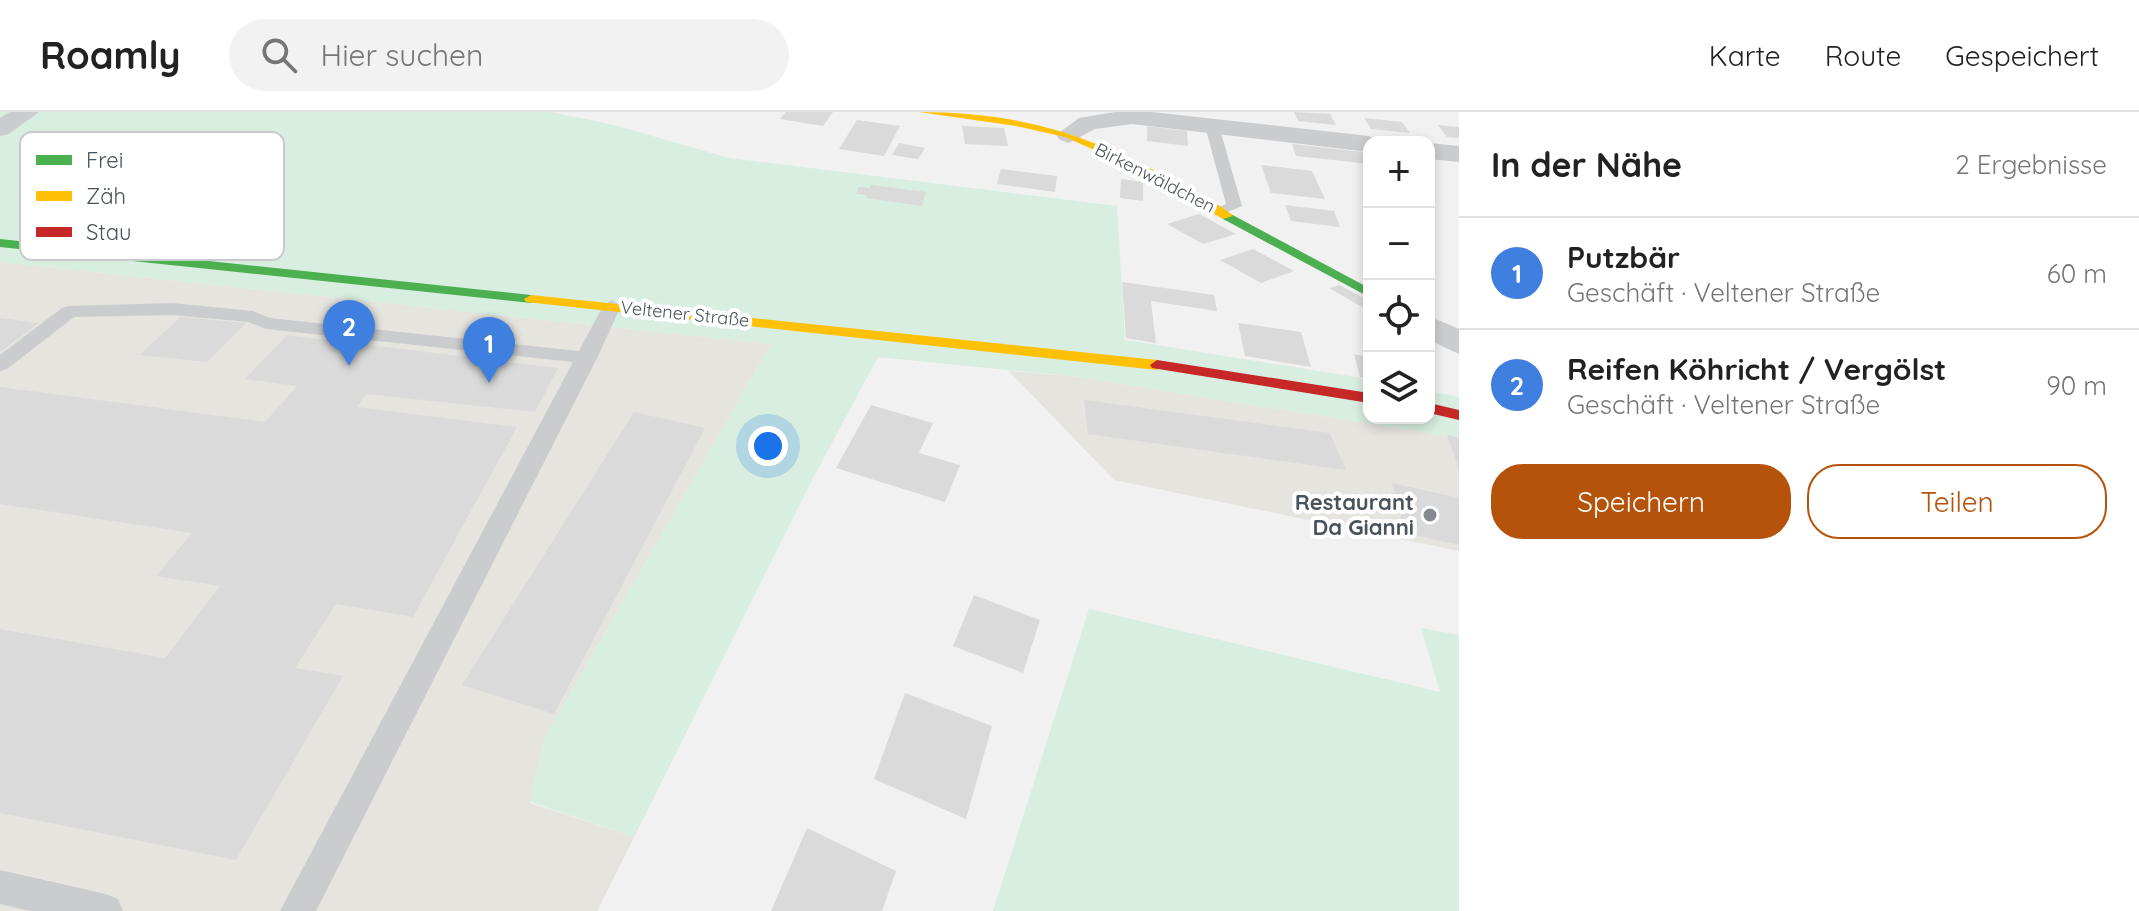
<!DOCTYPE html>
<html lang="de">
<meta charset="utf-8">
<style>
body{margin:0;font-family:Quicksand,sans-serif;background:#f2f2f2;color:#222}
.controls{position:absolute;right:24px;top:24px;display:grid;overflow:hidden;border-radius:16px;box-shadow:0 4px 12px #0003}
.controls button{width:72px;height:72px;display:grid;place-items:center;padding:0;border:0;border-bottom:2px solid #e0e0e0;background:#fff;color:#222;font:40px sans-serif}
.you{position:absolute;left:768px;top:334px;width:28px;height:28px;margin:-20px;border:6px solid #fff;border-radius:50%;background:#1a73e8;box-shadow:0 0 0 12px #1a73e833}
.badge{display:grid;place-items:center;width:52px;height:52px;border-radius:50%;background:#b45309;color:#fff;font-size:26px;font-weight:700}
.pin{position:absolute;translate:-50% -66px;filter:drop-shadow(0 2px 4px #0008)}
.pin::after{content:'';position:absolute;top:42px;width:28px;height:24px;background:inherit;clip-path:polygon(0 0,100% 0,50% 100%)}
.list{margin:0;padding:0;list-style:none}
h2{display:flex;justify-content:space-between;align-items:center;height:104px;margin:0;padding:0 32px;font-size:34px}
h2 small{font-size:26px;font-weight:400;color:#767676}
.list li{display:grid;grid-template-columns:52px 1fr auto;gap:24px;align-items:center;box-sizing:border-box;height:112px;padding:0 32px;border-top:2px solid #e0e0e0}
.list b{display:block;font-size:30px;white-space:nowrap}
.list p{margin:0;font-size:26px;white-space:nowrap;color:#767676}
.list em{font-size:26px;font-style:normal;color:#767676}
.actions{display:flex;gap:16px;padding:24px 32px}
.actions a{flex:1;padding:18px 0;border:2px solid #b45309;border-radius:32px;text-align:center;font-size:28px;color:#b45309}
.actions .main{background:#b45309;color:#fff}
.icon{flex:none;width:44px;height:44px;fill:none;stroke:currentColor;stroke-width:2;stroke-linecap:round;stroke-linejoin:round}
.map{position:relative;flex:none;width:1459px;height:799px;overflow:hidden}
header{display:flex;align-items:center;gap:48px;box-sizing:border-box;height:112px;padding:0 40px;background:#fff;border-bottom:2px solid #e0e0e0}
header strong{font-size:38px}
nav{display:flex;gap:44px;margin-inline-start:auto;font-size:28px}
.search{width:560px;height:72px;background:#f2f2f2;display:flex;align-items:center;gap:20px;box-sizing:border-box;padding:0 28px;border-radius:44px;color:#767676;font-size:30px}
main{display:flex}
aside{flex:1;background:#fff}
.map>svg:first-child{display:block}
.commercial{fill:#e5e4df}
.green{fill:#d8eee0}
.building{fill:#dadadb}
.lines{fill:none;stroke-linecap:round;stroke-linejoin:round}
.lane{fill:#cbccce;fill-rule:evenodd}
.street{fill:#cbccce;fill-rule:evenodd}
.fast{fill:#4caf50;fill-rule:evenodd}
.slow{fill:#ffc107;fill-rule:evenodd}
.jam{fill:#c62828;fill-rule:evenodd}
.poi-dot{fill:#848a90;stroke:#fff;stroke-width:3}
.labels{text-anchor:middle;stroke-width:8;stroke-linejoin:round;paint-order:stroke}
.far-street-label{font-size:18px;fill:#49535c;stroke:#fff}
.poi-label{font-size:22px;font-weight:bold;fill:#49535c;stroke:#fff;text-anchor:end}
.key{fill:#fff;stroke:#c8cbce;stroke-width:2}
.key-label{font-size:22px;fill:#49535c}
</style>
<header>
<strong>Roamly</strong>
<div class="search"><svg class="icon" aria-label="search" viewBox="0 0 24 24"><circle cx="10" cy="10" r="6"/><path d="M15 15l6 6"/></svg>Hier suchen</div>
<nav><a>Karte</a><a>Route</a><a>Gespeichert</a></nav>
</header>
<main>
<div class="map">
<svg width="1459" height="799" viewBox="0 0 1459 799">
<rect width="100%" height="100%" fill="#f1f1f1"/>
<path class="commercial" d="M 0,150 L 771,232 L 544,627 L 530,691 L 634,725 L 597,799 L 0,799 Z
M 1009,259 L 1079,265 L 1459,326 L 1459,439 L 1114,368 Z"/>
<path class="green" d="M 0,0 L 551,0 L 614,13 L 729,46 L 1117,94 L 1125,228 L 1369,267 L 1369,306 L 1429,306 L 1429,279 L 1459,285 L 1459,326 L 1079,265 L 878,245 L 813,366 L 634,725 L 530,690 L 544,627 L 771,232 L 0,150 Z
M 1089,497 L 1440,580 L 1421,516 L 1459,523 L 1459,799 L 993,799 Z"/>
<path class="building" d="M 786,0 L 833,0 L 823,14 L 780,7 Z
M 1294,0 L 1330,2 L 1336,13 L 1298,9 Z
M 1364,6 L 1402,10 L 1410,21 L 1371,17 Z
M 857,8 L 900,14 L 884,44 L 839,37 Z
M 1438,13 L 1459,15 L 1459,26 L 1447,25 Z
M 962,14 L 1004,16 L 1008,34 L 965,32 Z
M 1147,14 L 1187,19 L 1188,34 L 1147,29 Z
M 899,31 L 925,36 L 918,47 L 892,43 Z
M 1292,32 L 1363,40 L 1369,52 L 1296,44 Z
M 1261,53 L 1312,59 L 1325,87 L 1271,81 Z
M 1001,57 L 1057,64 L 1055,80 L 997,72 Z
M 1121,67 L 1143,70 L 1143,89 L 1120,86 Z
M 871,73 L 926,80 L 922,94 L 866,86 L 868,83 L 856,82 L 859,75 L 870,76 Z
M 1285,93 L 1334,99 L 1340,115 L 1291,109 Z
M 1199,102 L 1236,122 L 1203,132 L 1167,112 Z
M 1253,137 L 1294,159 L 1261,171 L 1220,148 Z
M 1122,170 L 1214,183 L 1217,199 L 1151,189 L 1156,231 L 1126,226 Z
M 1340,173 L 1369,189 L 1369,199 L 1329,176 Z
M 181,205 L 246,211 L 207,250 L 139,243 Z
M 0,206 L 39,211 L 0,240 Z
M 1238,211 L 1301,220 L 1311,255 L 1245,244 Z
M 287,223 L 558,256 L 535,300 L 366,282 L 357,295 L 517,315 L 413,505 L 336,492 L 295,556 L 343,564 L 236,748 L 0,701 L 0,517 L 165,546 L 220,474 L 156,464 L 192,421 L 0,392 L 0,275 L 265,310 L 297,274 L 245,267 Z
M 1354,242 L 1369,245 L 1369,266 L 1360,265 Z
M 1084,288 L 1330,321 L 1346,358 L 1088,322 Z
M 871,293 L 933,311 L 919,341 L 960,353 L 945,390 L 836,356 Z
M 634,300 L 705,316 L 554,602 L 462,573 Z
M 1447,323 L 1459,326 L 1459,357 Z
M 1392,371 L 1459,386 L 1459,433 L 1405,421 Z
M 974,483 L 1040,508 L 1023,561 L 953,534 Z
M 905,581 L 992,614 L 966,707 L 874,667 Z
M 807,716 L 896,759 L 882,799 L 771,799 Z"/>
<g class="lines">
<path class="lane" d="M 1212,10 L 1219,14 L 1242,94 L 1218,104 L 1210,99 L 1226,92 L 1205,14 Z
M 612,188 L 621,194 L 597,246 L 316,799 L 280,799 L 573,250 L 266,217 L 249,210 L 172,203 L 74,205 L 7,257 L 0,259 L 0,243 L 62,196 L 69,194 L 172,191 L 253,199 L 270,206 L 579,239 L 603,194 Z
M 0,758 L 106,782 L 118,787 L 123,799 L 30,799 L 0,792 Z"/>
<path class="street" d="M 10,0 L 39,0 L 9,22 L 0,24 L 0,6 Z
M 1115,0 L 1152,0 L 1369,24 L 1380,30 L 1369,30 L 1369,40 L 1132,12 L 1095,17 L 1069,31 L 1060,28 L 1056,23 L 1079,6 Z
M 1429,31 L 1459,34 L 1459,50 L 1429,47 Z
M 1429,204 L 1459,217 L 1459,242 L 1429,228 Z"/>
<path class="fast" d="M 1227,100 L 1369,176 L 1369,185 L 1223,107 L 1221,104 Z
M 0,127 L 531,183 L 538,187 L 531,191 L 0,135 Z"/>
<path class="slow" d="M 919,0 C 1021,0 1092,23 1181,73 C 1197,83 1219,91 1233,104 L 1223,107 L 1126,52 L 1065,25 L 1016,14 Z
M 531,183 L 1157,248 L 1164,253 L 1157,258 L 526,190 L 524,187 Z"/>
<path class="jam" d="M 1157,248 L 1369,281 L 1369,291 L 1152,256 L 1150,253 Z
M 1429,291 L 1459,298 L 1459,308 L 1429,301 Z"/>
</g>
<circle class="poi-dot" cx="1430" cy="403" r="8"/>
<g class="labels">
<g class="far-street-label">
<text transform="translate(1155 66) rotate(27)" y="6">Birkenwäldchen</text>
<text transform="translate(685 202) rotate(6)" y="6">Veltener Straße</text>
</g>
<g class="poi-label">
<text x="1414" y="398">Restaurant<tspan x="1414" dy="25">Da Gianni</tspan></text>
</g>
</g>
<rect x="20" y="20" width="264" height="128" rx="12" class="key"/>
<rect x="36" y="43" width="36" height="10" fill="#4caf50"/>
<rect x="36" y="79" width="36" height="10" fill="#ffc107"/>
<rect x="36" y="115" width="36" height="10" fill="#c62828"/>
<g class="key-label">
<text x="86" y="56">Frei</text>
<text x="86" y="92">Zäh</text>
<text x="86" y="128">Stau</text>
</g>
</svg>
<div class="controls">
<button>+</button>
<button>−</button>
<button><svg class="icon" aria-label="locate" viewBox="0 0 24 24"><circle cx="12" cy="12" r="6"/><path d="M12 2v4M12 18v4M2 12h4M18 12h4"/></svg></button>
<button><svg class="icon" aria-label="layers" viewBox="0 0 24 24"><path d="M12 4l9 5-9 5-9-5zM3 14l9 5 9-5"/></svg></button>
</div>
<div class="you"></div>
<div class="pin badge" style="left:489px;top:271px;background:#3f7fe0">1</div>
<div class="pin badge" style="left:349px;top:254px;background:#3f7fe0">2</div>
</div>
<aside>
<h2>In der Nähe<small>2 Ergebnisse</small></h2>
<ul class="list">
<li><span class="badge" style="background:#3f7fe0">1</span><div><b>Putzbär</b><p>Geschäft · Veltener Straße</p></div><em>60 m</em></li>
<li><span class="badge" style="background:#3f7fe0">2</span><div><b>Reifen Köhricht / Vergölst</b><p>Geschäft · Veltener Straße</p></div><em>90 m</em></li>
</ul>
<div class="actions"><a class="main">Speichern</a><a>Teilen</a></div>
</aside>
</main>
